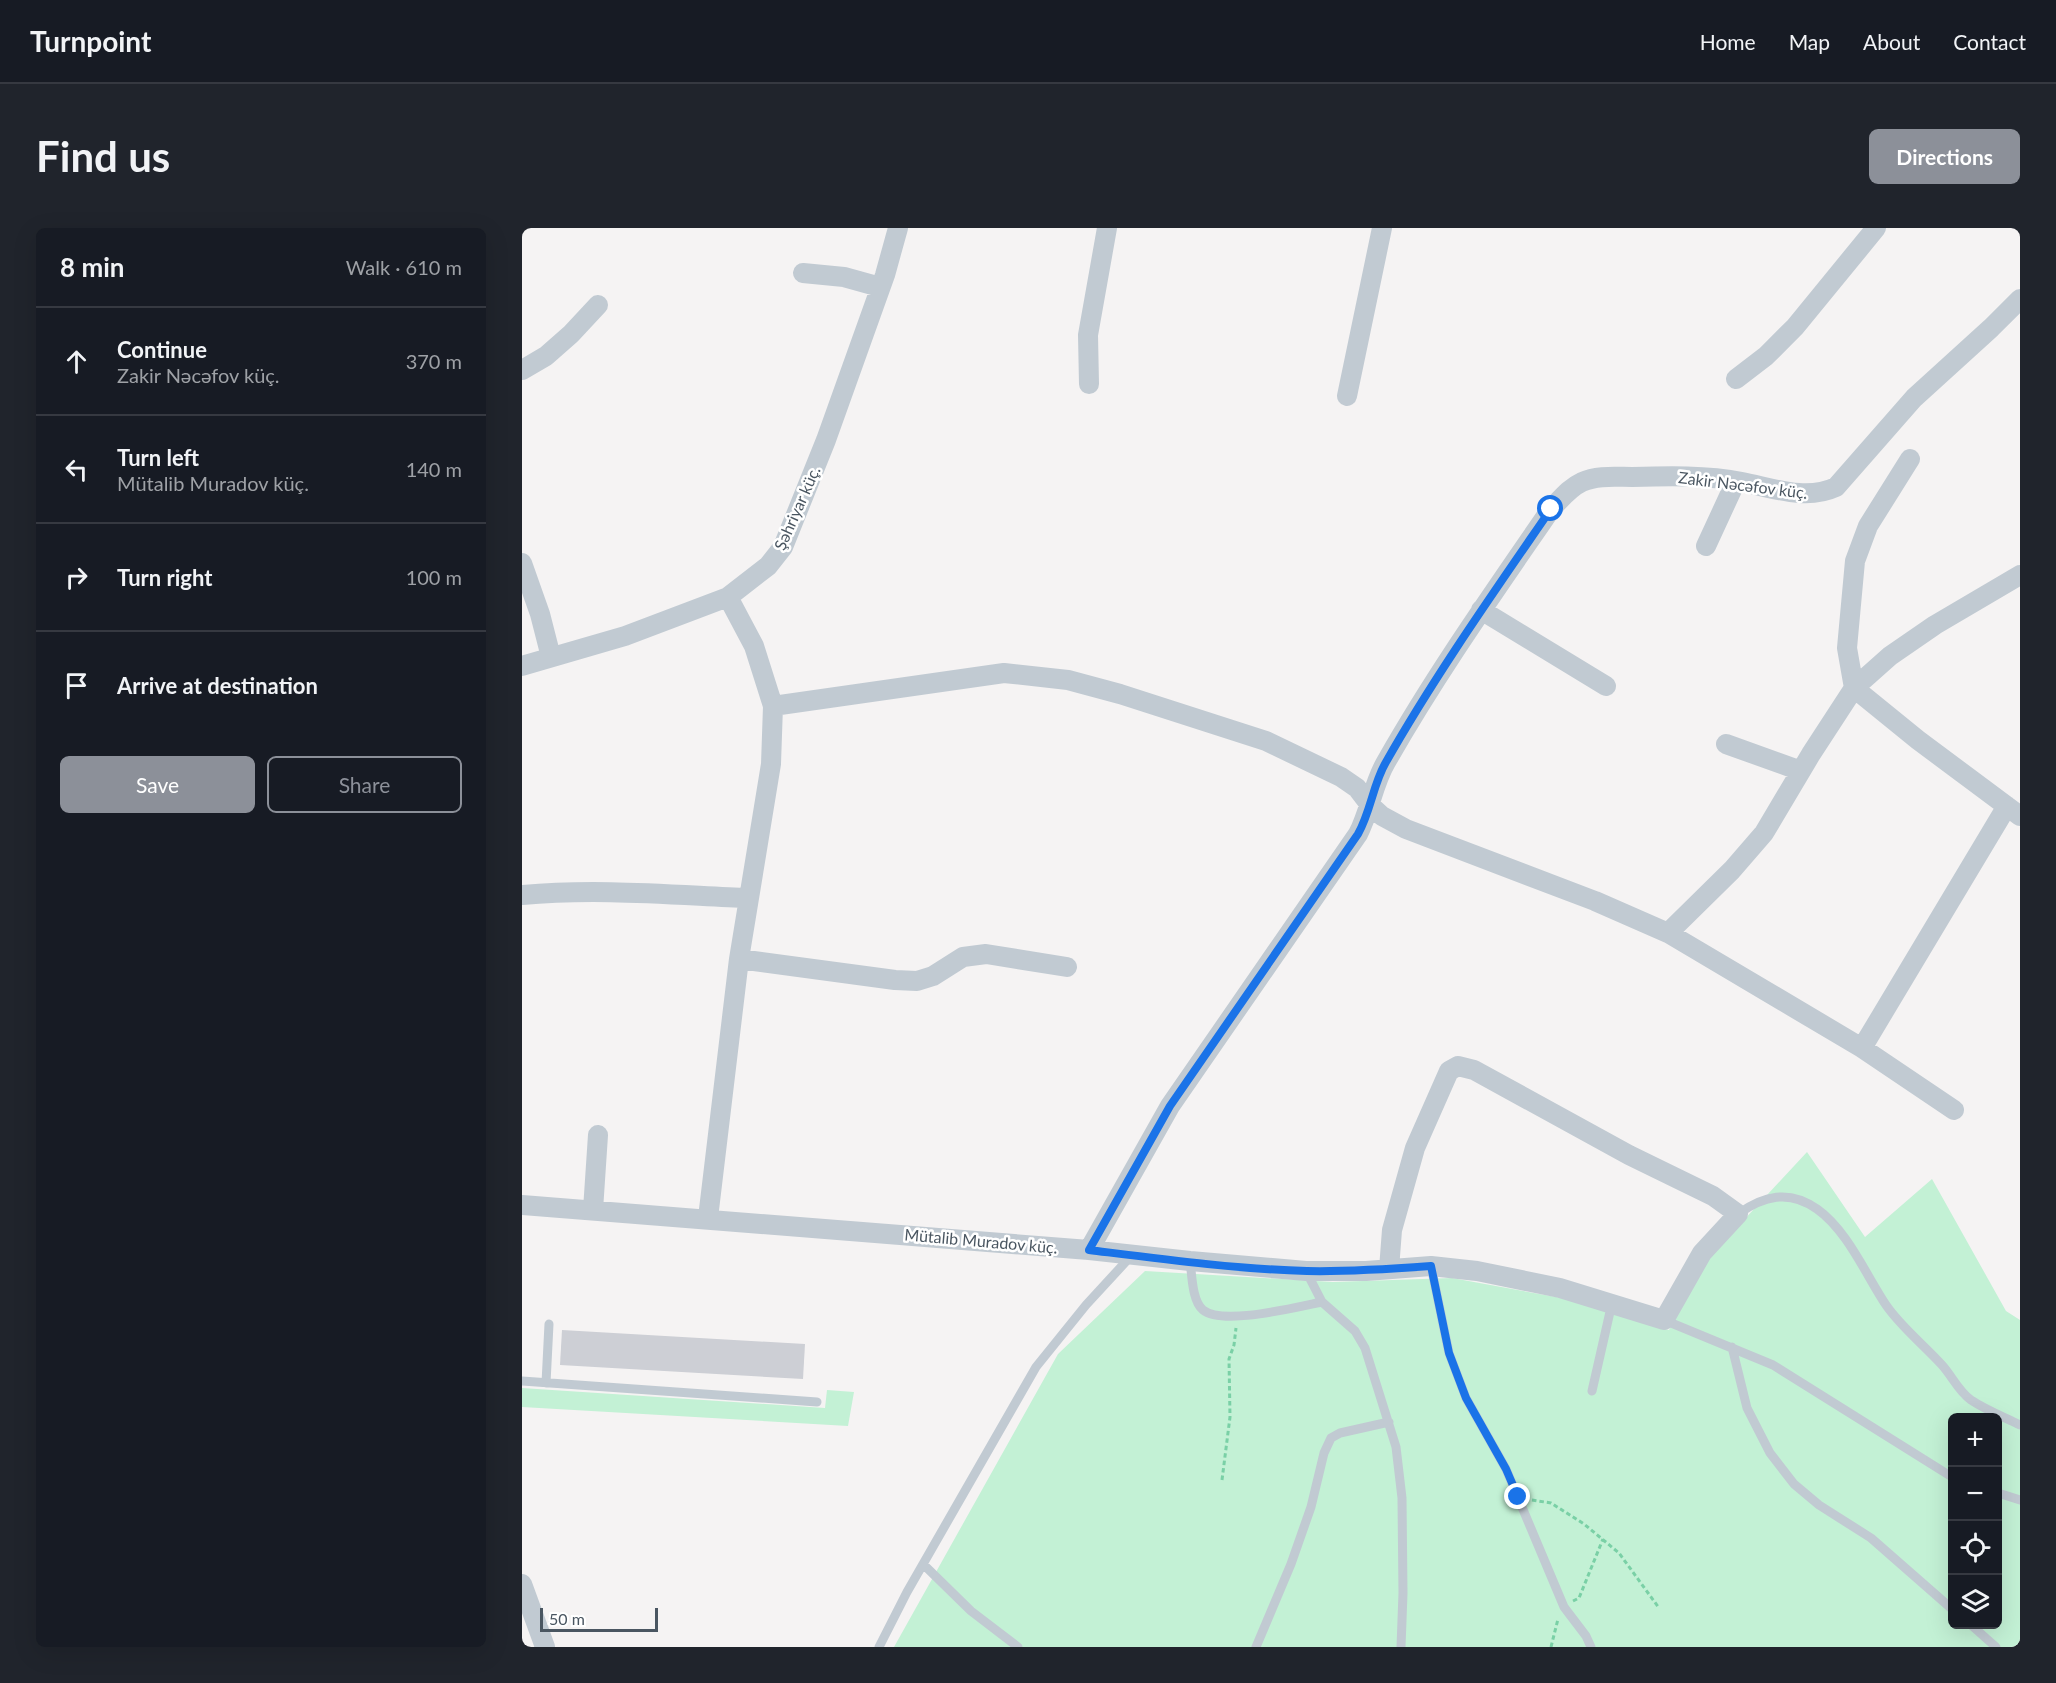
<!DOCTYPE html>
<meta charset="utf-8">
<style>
body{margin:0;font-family:Lato,sans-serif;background:#20242c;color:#f1f3f6}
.controls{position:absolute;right:18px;bottom:18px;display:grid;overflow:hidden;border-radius:9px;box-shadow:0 6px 24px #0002}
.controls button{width:54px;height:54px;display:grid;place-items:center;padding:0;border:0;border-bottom:2px solid #363941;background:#171b24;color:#f1f3f6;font:30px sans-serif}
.scale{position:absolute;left:18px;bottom:15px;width:118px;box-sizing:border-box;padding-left:6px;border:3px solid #4a5661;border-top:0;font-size:16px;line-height:21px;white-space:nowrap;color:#4a5661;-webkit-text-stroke:4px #fff;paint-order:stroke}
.stop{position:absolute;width:18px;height:18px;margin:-14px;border:4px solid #1a73e8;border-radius:50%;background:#fff}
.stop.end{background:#1a73e8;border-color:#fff;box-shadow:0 2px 6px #0008}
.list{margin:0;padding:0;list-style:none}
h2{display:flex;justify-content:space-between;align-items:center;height:78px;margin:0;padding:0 24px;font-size:26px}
h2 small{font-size:20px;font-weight:400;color:#9ea1a6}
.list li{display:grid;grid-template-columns:39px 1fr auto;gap:18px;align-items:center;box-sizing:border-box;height:108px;padding:0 24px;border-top:2px solid #363941}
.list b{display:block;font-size:22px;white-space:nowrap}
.list p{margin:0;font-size:20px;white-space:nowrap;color:#9ea1a6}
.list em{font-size:20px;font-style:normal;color:#9ea1a6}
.actions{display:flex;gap:12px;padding:18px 24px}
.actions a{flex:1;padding:14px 0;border:2px solid #8c9099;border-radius:9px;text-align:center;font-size:21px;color:#8c9099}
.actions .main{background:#8c9099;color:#fff}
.icon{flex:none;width:33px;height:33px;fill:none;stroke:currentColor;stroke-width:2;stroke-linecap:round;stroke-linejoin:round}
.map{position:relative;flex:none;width:1498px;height:1419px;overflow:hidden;border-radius:9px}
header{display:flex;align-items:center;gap:36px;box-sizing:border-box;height:84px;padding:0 30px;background:#171b24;border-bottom:2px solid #363941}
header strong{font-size:28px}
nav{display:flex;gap:33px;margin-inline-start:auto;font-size:21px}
.intro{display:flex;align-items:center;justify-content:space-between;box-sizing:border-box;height:144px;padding:0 36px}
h1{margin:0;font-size:42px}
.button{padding:15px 27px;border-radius:9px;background:#8c9099;color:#fff;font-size:21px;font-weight:700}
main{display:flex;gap:36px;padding:0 36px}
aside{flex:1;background:#171b24;border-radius:9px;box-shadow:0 6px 24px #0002}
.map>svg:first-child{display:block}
.green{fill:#c3f1d5;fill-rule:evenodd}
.building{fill:#cdcfd5}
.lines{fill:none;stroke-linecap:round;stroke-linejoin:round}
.path{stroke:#7ad0a6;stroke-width:3;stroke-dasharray:4.5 3;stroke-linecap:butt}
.lane{stroke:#c1cad2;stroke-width:9}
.street{stroke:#c1cad2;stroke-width:20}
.route{stroke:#1a73e8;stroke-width:8}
.labels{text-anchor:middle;stroke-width:5;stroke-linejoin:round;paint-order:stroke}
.street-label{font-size:16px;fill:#4a5661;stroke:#fff}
</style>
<header>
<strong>Turnpoint</strong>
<nav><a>Home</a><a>Map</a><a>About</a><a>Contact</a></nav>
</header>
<div class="intro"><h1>Find us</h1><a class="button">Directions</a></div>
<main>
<aside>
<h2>8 min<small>Walk · 610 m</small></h2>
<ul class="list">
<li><svg class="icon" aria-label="ahead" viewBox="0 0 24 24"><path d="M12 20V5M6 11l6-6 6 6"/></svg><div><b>Continue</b><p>Zakir Nəcəfov küç.</p></div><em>370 m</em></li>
<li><svg class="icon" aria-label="left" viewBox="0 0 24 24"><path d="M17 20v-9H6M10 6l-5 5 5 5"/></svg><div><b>Turn left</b><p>Mütalib Muradov küç.</p></div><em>140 m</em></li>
<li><svg class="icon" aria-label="right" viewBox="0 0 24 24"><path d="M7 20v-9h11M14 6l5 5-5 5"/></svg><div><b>Turn right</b></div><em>100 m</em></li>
<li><svg class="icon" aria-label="arrive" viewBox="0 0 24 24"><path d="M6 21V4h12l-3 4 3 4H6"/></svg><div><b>Arrive at destination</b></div></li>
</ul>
<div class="actions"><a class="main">Save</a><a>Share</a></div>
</aside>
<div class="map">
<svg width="1498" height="1419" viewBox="0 0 1498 1419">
<rect width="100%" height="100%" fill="#f5f3f3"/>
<path class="green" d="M 1285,924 L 1343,1009 L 1410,951 L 1484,1083 L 1498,1092 L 1498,1419 L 372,1419 L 536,1126 L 623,1043 L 811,1054 L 930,1050 L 1045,1071 L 1147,1102 L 1182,1035 ZM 1430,1190 L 1476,1190 L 1476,1396 L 1430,1396 Z
M 0,1160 L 303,1180 L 305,1162 L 332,1164 L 326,1198 L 0,1179 Z"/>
<path class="building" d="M 40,1102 L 283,1116 L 281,1151 L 38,1137 Z"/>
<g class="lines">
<path class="path" d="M 700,1252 L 708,1189 L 707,1131 L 712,1117 L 714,1100
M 1010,1272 L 1029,1275 L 1062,1296 L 1097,1325 L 1137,1380
M 1051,1373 L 1057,1370 L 1081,1311
M 1029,1419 L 1036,1391"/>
<path class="lane" d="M 1216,986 C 1241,968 1267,961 1295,981 C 1325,1002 1344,1047 1364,1077 C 1379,1099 1402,1117 1420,1137 C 1430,1148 1437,1164 1449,1172 C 1464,1182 1482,1189 1498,1197
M 668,1033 C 670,1047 670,1073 681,1082 C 701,1098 774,1079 800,1074
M 909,1038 L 927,1125 L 944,1170 L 984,1241 L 1042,1379 L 1064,1408 L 1069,1419
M 784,1043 L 800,1074 L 833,1103 L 843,1120 L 874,1219 L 880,1270 L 881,1365 L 879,1419
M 1142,1092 L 1251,1137 L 1430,1249
M 1210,1119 L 1225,1180 L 1248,1225 L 1272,1256 L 1297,1277 L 1349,1310 L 1430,1381
M 0,1153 L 295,1174
M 24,1155 L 27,1096
M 1070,1163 L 1090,1075
M 1476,1265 L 1498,1272
M 401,1336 L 449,1383 L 496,1419
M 1448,1396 L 1474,1419
M 357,1419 L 385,1364 L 514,1139 L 564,1077 L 610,1027
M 734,1419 L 769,1336 L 789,1279 L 802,1225 L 809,1210 L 818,1205 L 867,1194"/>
<path class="street" d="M 281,45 L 322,49 L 358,59
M 0,142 L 24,128 L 49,106 L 76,77
M 1214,151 L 1244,128 L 1273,99 L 1354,0
M 567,156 L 566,107 L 585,0
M 825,168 L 860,0
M 1388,231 L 1346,298 L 1333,333 L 1325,420 L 1332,460 L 1396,512 L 1498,588
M 1184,318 L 1214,253
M 0,335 L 18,386 L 29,429
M 959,382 L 1084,458
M 0,438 L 103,408 L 206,369 L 246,338 L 261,319 L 304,212 L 363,47 L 376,0
M 251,478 L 482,445 L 546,452 L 598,466 L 744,513 L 819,549 L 835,560 L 848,577 L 860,588 L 884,601 L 1073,673 L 1146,705 L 1340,820 L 1432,882
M 1204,516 L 1279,543
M 0,667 C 75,660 152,667 227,670
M 1146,705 L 1210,642 L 1242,605 L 1289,526 L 1332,460 L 1368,428 L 1413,397 L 1498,347
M 217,731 L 373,752 L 395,753 L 411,748 L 441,729 L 464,726 L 545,739
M 1340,820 L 1485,578
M 0,977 L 567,1022 L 668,1033 L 784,1043 L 844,1043 L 909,1038 L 955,1043 L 1038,1060 L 1142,1092 L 1180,1025 L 1216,986 L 1191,968 L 1107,927 L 952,842 L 936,838 L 927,843 L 893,920 L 870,1002 L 867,1041
M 71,982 L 76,907
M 186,990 L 217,731 L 249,536 L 251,478 L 232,418 L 206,369
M 567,1022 L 648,878 L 836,606 C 848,583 851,556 864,534 C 914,446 972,364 1029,281 C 1039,271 1047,260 1060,254 C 1075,247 1094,249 1110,249 C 1146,248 1184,247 1220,254 C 1251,260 1284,273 1314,259 L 1392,170 L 1469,100 L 1498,71
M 0,1356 L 23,1419"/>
</g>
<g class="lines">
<path class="route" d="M 996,1269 L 984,1241 L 944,1170 L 927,1125 L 909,1038 C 868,1041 827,1044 785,1043 C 713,1041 639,1031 567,1022 L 648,878 L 836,606 C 849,583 851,556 864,534 C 914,446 972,364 1029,281"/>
</g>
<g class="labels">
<g class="street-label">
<text transform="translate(1221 257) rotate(7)" y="6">Zakir Nəcəfov küç.</text>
<text transform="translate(275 280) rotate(-66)" y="6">Şəhriyar küç.</text>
<text transform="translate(459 1013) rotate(5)" y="6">Mütalib Muradov küç.</text>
</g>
</g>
</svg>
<div class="controls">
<button>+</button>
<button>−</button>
<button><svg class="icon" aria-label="locate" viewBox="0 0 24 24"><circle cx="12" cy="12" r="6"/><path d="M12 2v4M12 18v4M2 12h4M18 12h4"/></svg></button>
<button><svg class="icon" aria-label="layers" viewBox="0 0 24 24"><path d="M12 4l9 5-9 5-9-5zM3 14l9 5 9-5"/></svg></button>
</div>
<div class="scale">50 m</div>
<div class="stop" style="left:1029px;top:281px"></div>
<div class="stop end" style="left:996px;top:1269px"></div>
</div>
</main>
